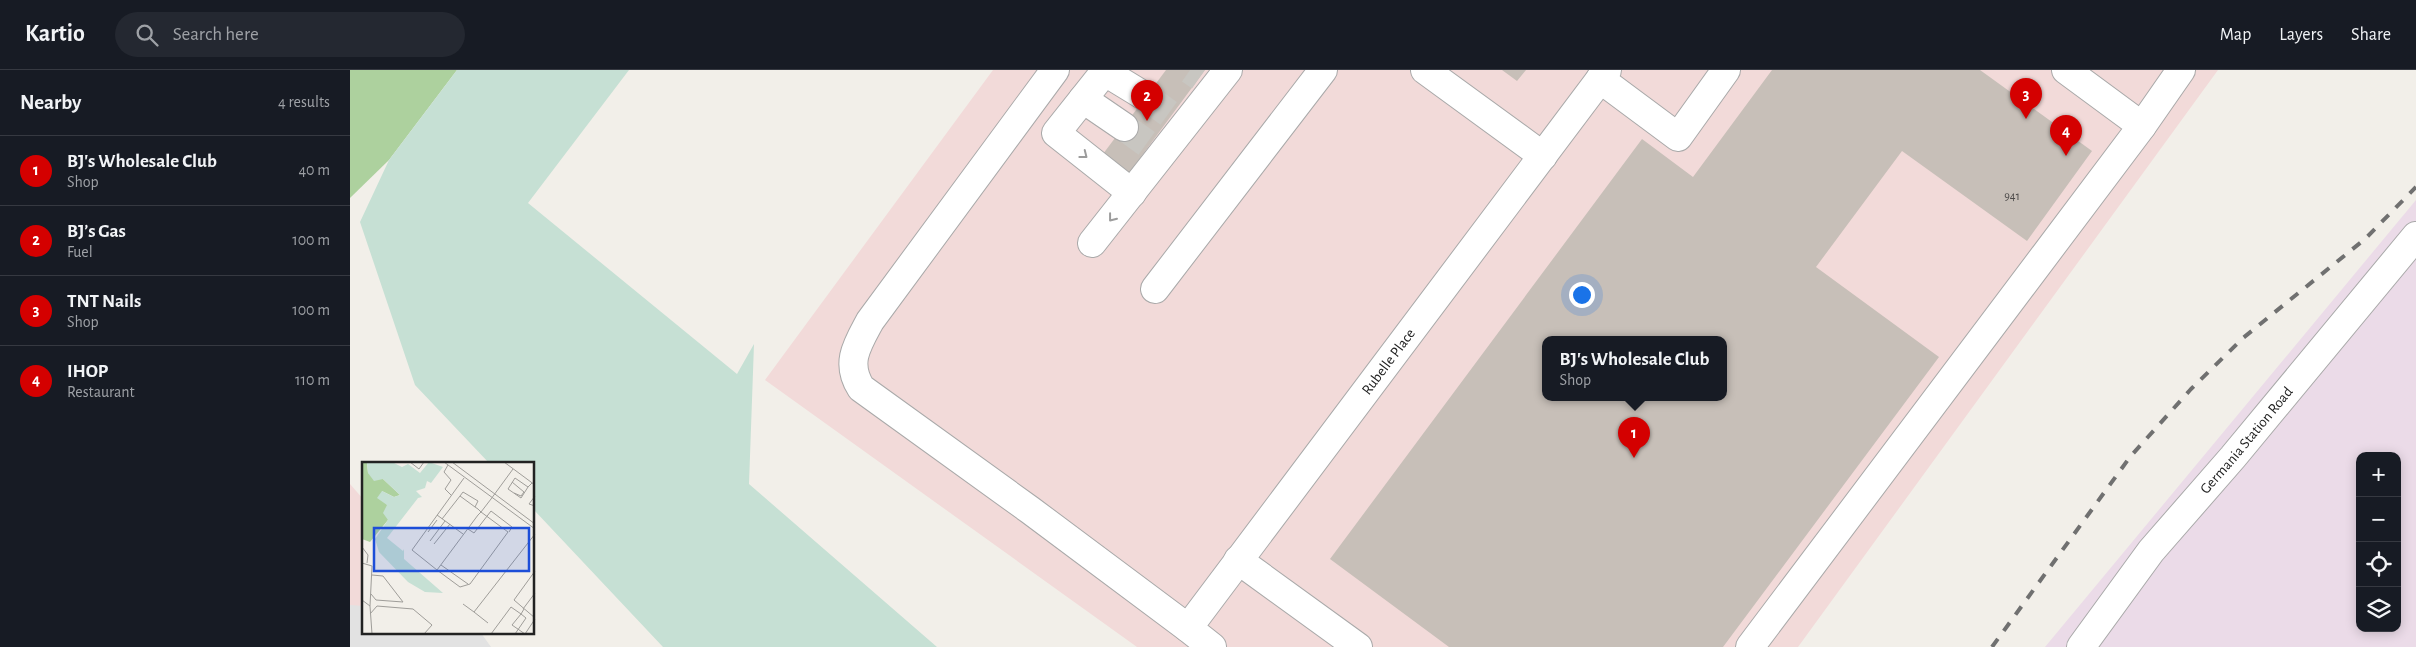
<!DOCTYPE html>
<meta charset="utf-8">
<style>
body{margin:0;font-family:"Alegreya Sans",sans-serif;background:#242831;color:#f1f3f6}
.controls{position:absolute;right:15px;bottom:15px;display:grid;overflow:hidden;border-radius:10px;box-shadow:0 2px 12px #0003}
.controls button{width:45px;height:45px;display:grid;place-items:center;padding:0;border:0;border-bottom:1px solid #363941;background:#171b24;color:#f1f3f6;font:25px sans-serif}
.you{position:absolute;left:1231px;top:224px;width:18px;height:18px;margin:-12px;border:4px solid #fff;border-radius:50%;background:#1a73e8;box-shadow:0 0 0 8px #1a73e833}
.badge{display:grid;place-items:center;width:32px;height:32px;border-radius:50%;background:#d40000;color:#fff;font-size:16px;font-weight:700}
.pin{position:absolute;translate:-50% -41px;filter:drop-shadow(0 1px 2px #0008)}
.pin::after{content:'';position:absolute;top:26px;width:18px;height:15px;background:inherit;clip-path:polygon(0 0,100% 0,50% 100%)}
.popup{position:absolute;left:1192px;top:266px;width:185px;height:65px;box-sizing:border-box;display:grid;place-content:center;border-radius:10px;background:#171b24;filter:drop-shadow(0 1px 4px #0005);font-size:16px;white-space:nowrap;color:#9ea1a6}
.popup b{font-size:19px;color:#f1f3f6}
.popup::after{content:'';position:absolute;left:50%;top:100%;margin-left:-10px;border:10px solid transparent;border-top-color:#171b24}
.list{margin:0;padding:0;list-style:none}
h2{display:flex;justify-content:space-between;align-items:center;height:65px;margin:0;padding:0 20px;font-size:21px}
h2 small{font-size:16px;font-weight:400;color:#9ea1a6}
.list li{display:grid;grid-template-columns:32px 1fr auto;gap:15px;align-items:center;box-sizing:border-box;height:70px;padding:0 20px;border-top:1px solid #363941}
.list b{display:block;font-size:19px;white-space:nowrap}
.list p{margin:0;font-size:16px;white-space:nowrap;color:#9ea1a6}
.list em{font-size:16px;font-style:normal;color:#9ea1a6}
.icon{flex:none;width:28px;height:28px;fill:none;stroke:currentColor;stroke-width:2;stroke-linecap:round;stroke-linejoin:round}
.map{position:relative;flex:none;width:2066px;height:577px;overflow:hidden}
header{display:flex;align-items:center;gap:30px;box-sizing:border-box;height:70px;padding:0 25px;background:#171b24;border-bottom:1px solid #363941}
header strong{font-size:24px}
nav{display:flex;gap:28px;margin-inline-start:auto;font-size:18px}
.search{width:350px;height:45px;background:#242831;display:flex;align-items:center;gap:12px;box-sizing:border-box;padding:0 18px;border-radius:28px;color:#9ea1a6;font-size:19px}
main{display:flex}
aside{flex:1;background:#171b24}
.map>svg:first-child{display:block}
.commercial{fill:#f2dad9;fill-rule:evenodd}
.industrial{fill:#ebdbe8;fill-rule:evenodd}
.forest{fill:#add19e}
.wetland{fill:#c6e0d4}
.parking{fill:#e2e2e2}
.building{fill:#c7bfb8;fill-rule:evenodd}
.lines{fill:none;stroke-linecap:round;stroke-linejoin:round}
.minor-tunnel{stroke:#c8c6c1;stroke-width:28;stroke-dasharray:28 14;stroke-linecap:butt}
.minor-casing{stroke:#a9a9a9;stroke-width:30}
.minor{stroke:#fff;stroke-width:28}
.rail{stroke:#707070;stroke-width:4;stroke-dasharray:10 10;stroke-linecap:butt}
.oneway{stroke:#9c9c9c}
.labels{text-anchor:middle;stroke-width:4.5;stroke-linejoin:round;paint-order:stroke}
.number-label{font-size:12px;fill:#4b4948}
.street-label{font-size:15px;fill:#222;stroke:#fff}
.inset-road{fill:none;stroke:#9f9d99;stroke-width:1}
.view{fill:#1d4ed8;fill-opacity:0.15;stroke:#1d4ed8;stroke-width:2.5}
.inset-edge{fill:none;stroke:#222;stroke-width:2.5}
</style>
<header>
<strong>Kartio</strong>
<div class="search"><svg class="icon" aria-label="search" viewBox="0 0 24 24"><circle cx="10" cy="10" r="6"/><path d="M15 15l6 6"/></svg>Search here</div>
<nav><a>Map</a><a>Layers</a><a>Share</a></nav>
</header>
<main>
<aside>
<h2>Nearby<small>4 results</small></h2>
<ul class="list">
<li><span class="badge">1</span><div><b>BJ's Wholesale Club</b><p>Shop</p></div><em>40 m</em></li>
<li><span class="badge">2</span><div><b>BJ’s Gas</b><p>Fuel</p></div><em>100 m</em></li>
<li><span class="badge">3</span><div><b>TNT Nails</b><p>Shop</p></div><em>100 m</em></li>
<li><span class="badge">4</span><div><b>IHOP</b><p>Restaurant</p></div><em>110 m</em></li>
</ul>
</aside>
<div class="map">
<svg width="2066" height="577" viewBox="0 0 2066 577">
<rect width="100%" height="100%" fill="#f2efe9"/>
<path class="commercial" d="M 643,0 L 1868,0 L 1448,577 L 787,577 L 415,310 ZM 1195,269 L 1373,269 L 1373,327 L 1195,327 Z
M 0,414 L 14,430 L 14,563 L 0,577 Z"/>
<path class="industrial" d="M 2066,130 L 2066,577 L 1695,577 ZM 2010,386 L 2047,386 L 2047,558 L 2010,558 Z"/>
<path class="forest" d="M 0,0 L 107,0 L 39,90 L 0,128 Z"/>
<path class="wetland" d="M 107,0 L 279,0 L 178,133 L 387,304 L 404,274 L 399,414 L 587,577 L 313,577 L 184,440 L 184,393 L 139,393 L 65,315 L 10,152 L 39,90 Z"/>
<path class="parking" d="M 0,535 L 14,536 L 14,563 L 131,563 L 141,577 L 0,577 Z"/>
<path class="building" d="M 816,0 L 855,0 L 779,103 L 753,84 Z
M 1152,0 L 1176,0 L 1167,11 Z
M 1422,0 L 1630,0 L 1742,81 L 1677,171 L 1552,81 L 1466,197 L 1589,287 L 1373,577 L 1099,577 L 980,489 L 1292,69 L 1343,107 ZM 1195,269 L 1373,269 L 1373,327 L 1195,327 Z"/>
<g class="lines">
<path class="minor-tunnel" d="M 840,0 L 850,7
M 796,27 L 821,45
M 774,57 L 799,75"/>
<defs>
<g id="minor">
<path d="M 705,0 L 520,251 C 507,275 495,293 511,318 L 680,440 L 838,558"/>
<path d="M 756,0 L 706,63 L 782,123"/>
<path d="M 1075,0 L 1193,86"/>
<path d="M 755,2 L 796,27"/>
<path d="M 1250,9 L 1328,67 L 1376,0"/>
<path d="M 733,29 L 774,57"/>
<path d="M 1792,56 L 1831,0"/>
<path d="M 742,173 L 878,0"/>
<path d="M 805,219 L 973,0"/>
<path d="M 888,490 L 1008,577"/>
<path id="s1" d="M 862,577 L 838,558 L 1257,0"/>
<path d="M 1400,577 L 1792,56 L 1716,0"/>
<path id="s2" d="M 1731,577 L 1801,481 L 1883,387 L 2066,166"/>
</g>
</defs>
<use href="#minor" class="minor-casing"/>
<use href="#minor" class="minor"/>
<path class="rail" d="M 1642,577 L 1780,387 L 1841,319 L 1893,268 L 2015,169 L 2066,117"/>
</g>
<defs><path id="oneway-chevron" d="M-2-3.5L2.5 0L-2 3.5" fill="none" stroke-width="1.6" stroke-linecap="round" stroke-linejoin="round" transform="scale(1.25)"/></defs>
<g class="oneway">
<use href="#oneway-chevron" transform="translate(734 85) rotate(38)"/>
<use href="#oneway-chevron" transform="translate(762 148) rotate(128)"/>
</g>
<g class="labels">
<g class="number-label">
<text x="1662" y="130">941</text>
</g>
<g class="street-label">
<text dy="5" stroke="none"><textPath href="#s1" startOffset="364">Rubelle Place</textPath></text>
<text dy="5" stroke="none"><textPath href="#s2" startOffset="265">Germania Station Road</textPath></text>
</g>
</g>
<g transform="translate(12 392)">
<rect width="172" height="172" fill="#f2efe9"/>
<path d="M 0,1 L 5,1 L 6,11 L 21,17 L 38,33 L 32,35 L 20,29 L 25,43 L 26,58 L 8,80 L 0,77 Z" fill="#add19e"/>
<path d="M 30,0 L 40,5 L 46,2 L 58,11 L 67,0 L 81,5 L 69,21 L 65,19 L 63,26 L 54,29 L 60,35 L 56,36 L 25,76 L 41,89 L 42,87 L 42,97 L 81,131 L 63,130 L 46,120 L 17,90 L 13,77 L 26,58 L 21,51 L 25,43 L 15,36 L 20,29 L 32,35 L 38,33 L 21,17 L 12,19 L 6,11 L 5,1 Z" fill="#c6e0d4"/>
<path class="inset-road" d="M 48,0 L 57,7 L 62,0M 82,0 L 173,67M 90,0 L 173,62M 142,0 L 173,23M 86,3 L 82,10 L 89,18 L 83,27 L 89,33M 150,20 L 162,30 L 159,34 L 152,31M 166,25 L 159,36 L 146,27 L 153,16 L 166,25 L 170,21M 173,34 L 167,42 L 173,44M 113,45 L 116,39 L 101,30 L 98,34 L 113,45 L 116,47 L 119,50 L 146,70 L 108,122 L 98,125 L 75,108 L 116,53 L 119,50 L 129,37 L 151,7M 75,53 L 101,72M 80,57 L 98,34M 106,67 L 112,71 L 129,49 L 150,65 L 147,70M 66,70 L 75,58M 68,79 L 83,59M 72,82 L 88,62M 0,85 L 6,93 L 5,101M 0,101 L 10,104 L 8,144M 79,103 L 106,122M 75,108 L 50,88 L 102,16M 173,109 L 152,138 L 173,156M 9,132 L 14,138 L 41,140 L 21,114 L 10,113M 0,138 L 8,144 L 10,172M 101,142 L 112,150 L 173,72M 161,147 L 173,131M 112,150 L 126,161M 8,152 L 15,144 L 51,147 L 70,163 L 62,172M 129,172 L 149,145 L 159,152 L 150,163 L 163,172M 153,172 L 164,156 L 159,152 L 162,147M 163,172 L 173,157"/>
<path class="view" d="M 12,66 L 167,66 L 167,109 L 12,109 Z"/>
<rect width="172" height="172" class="inset-edge"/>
</g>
</svg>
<div class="controls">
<button>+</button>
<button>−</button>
<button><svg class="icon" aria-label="locate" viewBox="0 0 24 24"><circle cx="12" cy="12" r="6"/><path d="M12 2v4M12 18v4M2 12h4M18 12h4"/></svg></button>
<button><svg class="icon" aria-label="layers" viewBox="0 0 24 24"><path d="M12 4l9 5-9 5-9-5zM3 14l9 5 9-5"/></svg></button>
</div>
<div class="you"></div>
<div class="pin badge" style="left:1284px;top:388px">1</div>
<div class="popup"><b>BJ's Wholesale Club</b>Shop</div>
<div class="pin badge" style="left:797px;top:51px">2</div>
<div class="pin badge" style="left:1676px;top:49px">3</div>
<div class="pin badge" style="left:1716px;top:86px">4</div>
</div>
</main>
